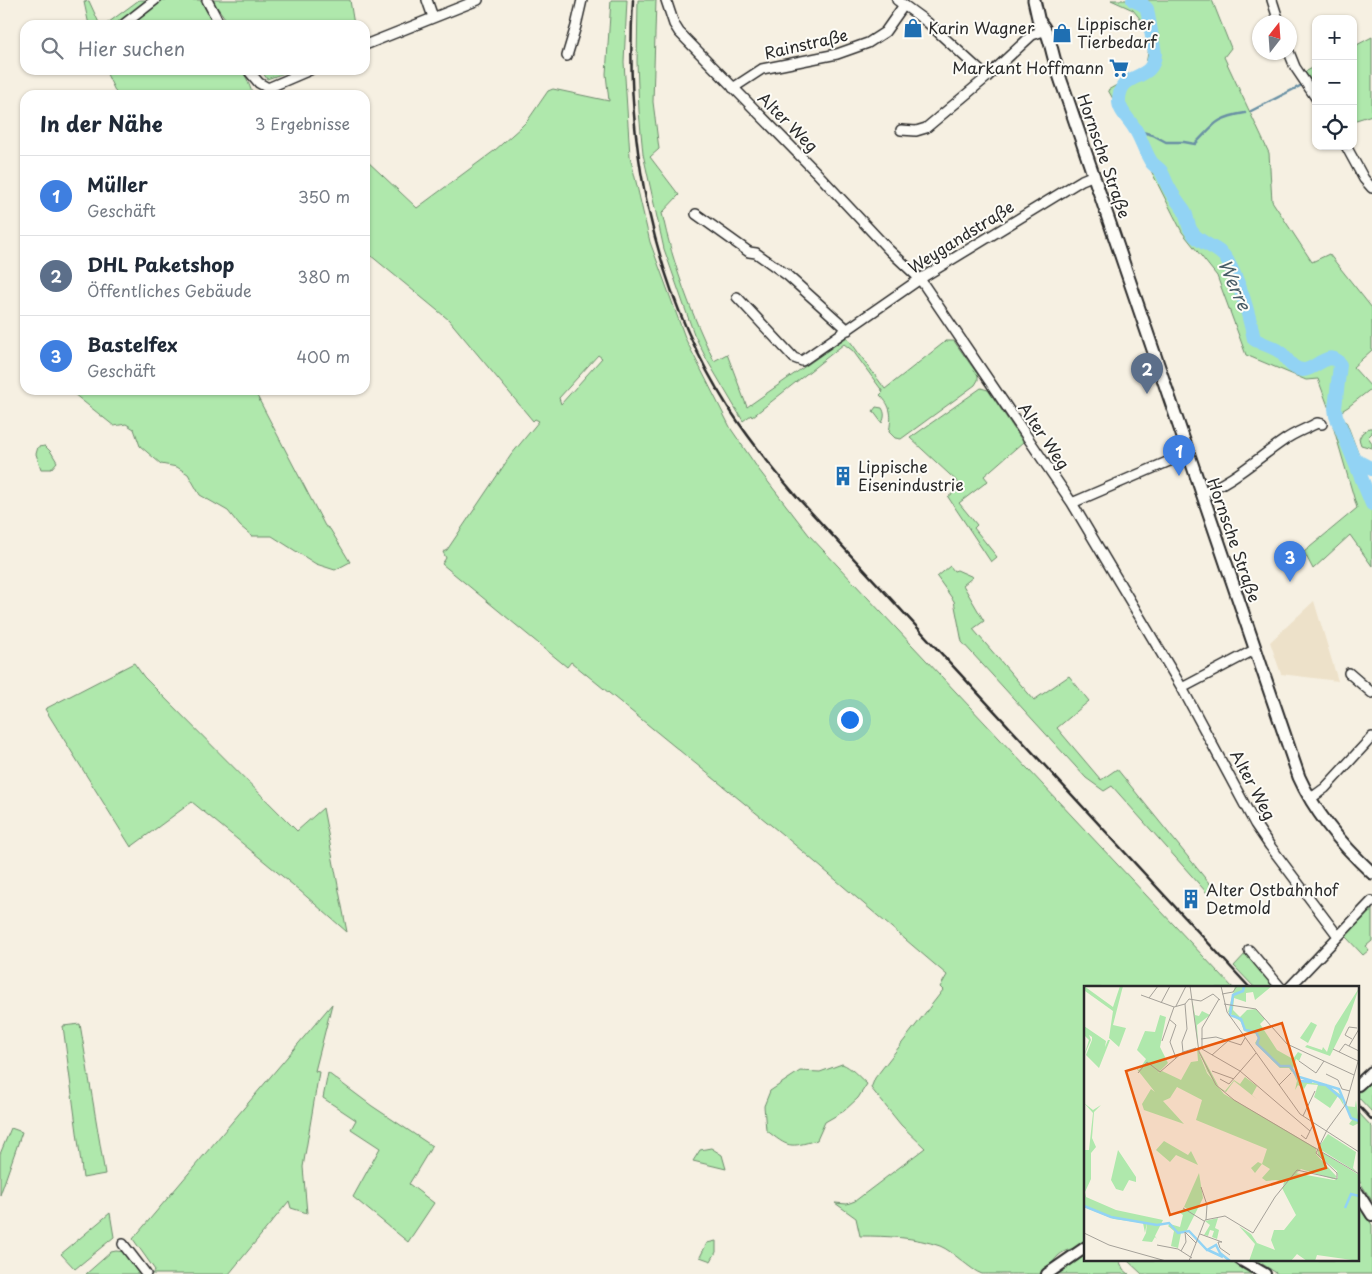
<!DOCTYPE html>
<html lang="de">
<meta charset="utf-8">
<style>
body{margin:0;font-family:"Playpen Sans",sans-serif;background:#f2f2f3;color:#1f2937}
.controls{position:absolute;right:15px;top:15px;display:grid;overflow:hidden;border-radius:10px;box-shadow:0 1px 4px #0004}
.controls button{width:45px;height:45px;display:grid;place-items:center;padding:0;border:0;border-bottom:1px solid #e0e1e3;background:#fff;color:#1f2937;font:25px sans-serif}
.compass{position:absolute;left:1252px;top:15px;width:45px;height:45px;border-radius:50%;background:#fff;box-shadow:0 1px 4px #0004;rotate:17deg}
.you{position:absolute;left:849px;top:719px;width:18px;height:18px;margin:-12px;border:4px solid #fff;border-radius:50%;background:#1a73e8;box-shadow:0 0 0 8px #1a73e833}
.badge{display:grid;place-items:center;width:32px;height:32px;border-radius:50%;background:#0f766e;color:#fff;font-size:16px;font-weight:700}
.pin{position:absolute;translate:-50% -41px;filter:drop-shadow(0 1px 2px #0008)}
.pin::after{content:'';position:absolute;top:26px;width:18px;height:15px;background:inherit;clip-path:polygon(0 0,100% 0,50% 100%)}
.list{margin:0;padding:0;list-style:none}
h2{display:flex;justify-content:space-between;align-items:center;height:65px;margin:0;padding:0 20px;font-size:21px}
h2 small{font-size:16px;font-weight:400;color:#747a83}
.list li{display:grid;grid-template-columns:32px 1fr auto;gap:15px;align-items:center;box-sizing:border-box;height:80px;padding:0 20px;border-top:1px solid #e0e1e3}
.list b{display:block;font-size:19px;white-space:nowrap}
.list p{margin:0;font-size:16px;white-space:nowrap;color:#747a83}
.list em{font-size:16px;font-style:normal;color:#747a83}
.icon{flex:none;width:28px;height:28px;fill:none;stroke:currentColor;stroke-width:2;stroke-linecap:round;stroke-linejoin:round}
.map{position:relative;flex:none;width:1372px;height:1274px;overflow:hidden}
.search{position:absolute;background:#fff;box-shadow:0 1px 4px #0004;left:20px;top:20px;width:350px;height:55px;display:flex;align-items:center;gap:12px;box-sizing:border-box;padding:0 18px;border-radius:15px;color:#747a83;font-size:19px}
.panel{position:absolute;background:#fff;box-shadow:0 1px 4px #0004;left:20px;top:90px;width:350px;height:305px;border-radius:15px}
.map>svg:first-child{display:block}
.built{fill:#ede1c9}
.green{fill:#afe8ac;stroke:#6d8a6c;fill-rule:evenodd}
.lines{fill:none;stroke-linecap:round;stroke-linejoin:round}
.stream{stroke:#6990a4;stroke-width:2.5}
.river{stroke:#92d3f4;stroke-width:14}
.minor-casing{stroke:#2b2b2b;stroke-width:12}
.tertiary-casing{stroke:#2b2b2b;stroke-width:14}
.secondary-casing{stroke:#2b2b2b;stroke-width:15}
.minor{stroke:#fdfcf7;stroke-width:9}
.tertiary{stroke:#fdfcf7;stroke-width:10}
.secondary{stroke:#fdfcf7;stroke-width:11}
.rail{stroke:#2b2b2b;stroke-width:2.5}
.labels{text-anchor:middle;stroke-width:4;stroke-linejoin:round;paint-order:stroke}
.poi-label{font-size:16px;fill:#2b2b2b;stroke:#fdfcf7;text-anchor:start}
.street-label{font-size:16px;fill:#2b2b2b;stroke:#fdfcf7}
.water-label{font-size:18px;font-style:italic;fill:#4a5d67;stroke:#fdfcf7}
.inset-river{fill:none;stroke:#92d3f4;stroke-width:2.5}
.inset-road{fill:none;stroke:#a5a199;stroke-width:1}
.view{fill:#e8590c;fill-opacity:0.15;stroke:#e8590c;stroke-width:2.5}
.inset-edge{fill:none;stroke:#2b2b2b;stroke-width:2.5}
</style>
<div class="map">
<svg width="1372" height="1274" viewBox="0 0 1372 1274">
<rect width="100%" height="100%" fill="#f6f0e2"/>
<filter id="ink" filterUnits="userSpaceOnUse"><feTurbulence type="fractalNoise" baseFrequency=".02" numOctaves="2"/><feDisplacementMap in="SourceGraphic" scale="10" xChannelSelector="R" yChannelSelector="G"/><feConvolveMatrix kernelMatrix="1 2 1 2 8 2 1 2 1" color-interpolation-filters="sRGB"/></filter>
<g filter="url(#ink)">
<path class="built" d="M 1314,601 L 1338,681 L 1281,674 L 1270,642 Z"/>
<path class="green" d="M 139,0 L 200,0 L 215,25 L 105,25 Z
M 212,0 L 350,0 L 354,25 L 230,25 Z
M 611,0 L 627,0 L 624,62 L 630,156 L 650,242 L 686,340 L 731,429 L 759,470 L 809,535 L 1233,988 L 1086,988 L 1086,1243 C 1077,1249 1066,1248 1058,1256 C 1052,1262 1048,1271 1039,1274 C 1035,1274 986,1274 982,1274 C 970,1270 953,1251 940,1246 C 915,1237 887,1236 860,1236 L 856,1218 L 835,1203 L 847,1204 L 855,1201 L 925,1148 L 901,1125 L 871,1088 L 875,1078 L 943,990 L 940,987 L 947,975 L 788,839 L 571,662 L 567,667 L 442,564 L 446,558 L 443,552 L 447,550 L 511,455 L 539,421 L 535,419 L 533,421 L 449,320 L 370,255 L 365,259 L 365,159 L 417,208 L 494,151 L 521,127 L 528,120 L 548,91 L 553,89 L 609,101 L 606,74 ZM 598,355 L 602,358 L 561,404 L 559,398 Z
M 638,0 L 656,0 L 653,102 L 659,149 L 650,157 L 679,195 L 662,213 C 673,265 691,313 714,361 L 727,354 L 747,407 L 847,337 L 885,389 L 946,341 L 954,341 L 978,375 L 978,380 L 975,385 L 901,439 L 895,438 L 889,432 C 892,416 892,407 880,395 L 883,392 L 853,351 L 844,344 L 752,417 L 751,415 L 743,421 L 707,360 L 694,334 L 664,249 L 643,154 L 639,111 L 637,62 Z
M 1111,0 L 1212,0 L 1231,48 L 1224,57 L 1269,153 L 1272,201 L 1312,262 L 1329,254 L 1372,308 L 1372,350 L 1353,367 L 1372,388 L 1348,407 L 1332,417 L 1318,379 L 1306,380 L 1246,355 L 1217,276 L 1182,232 L 1132,133 L 1138,130 L 1131,131 L 1108,90 L 1129,78 L 1146,64 L 1150,42 L 1141,20 L 1133,10 Z
M 89,1 L 100,25 L 89,25 L 84,2 Z
M 1372,37 L 1372,115 L 1353,121 L 1353,47 Z
M 1316,66 L 1316,87 L 1305,72 Z
M 105,70 L 242,70 L 247,79 L 253,95 L 117,95 Z
M 261,70 L 293,70 L 267,79 Z
M 981,388 L 988,390 L 1023,442 L 984,476 L 988,481 L 959,503 L 977,525 L 974,528 L 997,557 L 991,562 L 948,497 L 962,486 L 910,438 Z
M 69,390 L 254,390 L 325,526 L 330,529 L 350,562 L 335,570 L 316,564 L 272,536 L 252,536 L 240,526 L 228,511 L 200,495 L 188,474 L 177,467 L 161,464 L 140,446 L 134,429 L 126,424 L 114,426 Z
M 876,407 L 882,408 C 885,413 885,417 882,423 L 873,411 Z
M 1346,421 L 1372,490 L 1372,566 L 1350,535 L 1313,569 L 1304,552 L 1357,508 L 1333,426 Z
M 1369,428 L 1372,428 L 1372,433 L 1368,437 L 1372,443 L 1372,448 L 1361,445 L 1359,439 L 1362,433 Z
M 45,446 L 51,452 L 57,462 L 51,469 L 41,469 L 36,454 L 38,447 Z
M 950,566 L 954,571 L 957,570 L 973,577 L 963,585 L 984,621 L 973,629 L 1034,700 L 1069,676 L 1089,701 L 1057,728 L 1101,780 L 1117,769 L 1213,888 L 1207,893 L 1112,786 L 1104,791 L 1086,778 L 962,642 L 954,601 L 937,577 Z
M 134,663 L 144,677 L 297,831 L 323,808 L 347,932 L 299,890 L 192,802 L 131,847 L 45,709 Z
M 1372,909 L 1372,941 L 1366,946 L 1369,950 L 1363,955 L 1345,936 Z
M 1247,952 L 1276,988 L 1255,988 L 1234,966 Z
M 332,1004 L 315,1071 L 319,1072 L 303,1167 L 307,1213 L 291,1208 L 289,1201 L 229,1274 L 152,1274 L 155,1270 L 133,1239 Z
M 80,1024 L 105,1174 L 83,1178 L 63,1026 Z
M 842,1064 C 851,1067 859,1077 867,1084 L 858,1098 L 844,1111 L 825,1122 L 817,1140 C 789,1148 789,1148 766,1130 L 764,1106 L 770,1091 L 800,1071 L 820,1072 Z
M 328,1073 L 372,1106 L 432,1146 L 409,1184 L 434,1203 L 408,1242 L 353,1197 L 380,1148 L 351,1129 L 356,1120 L 323,1098 Z
M 1372,1078 L 1372,1112 L 1358,1097 L 1358,1091 Z
M 1358,1112 L 1372,1127 L 1372,1201 L 1358,1179 Z
M 11,1128 L 22,1132 L 0,1195 L 0,1154 Z
M 711,1148 L 722,1155 L 726,1169 L 693,1161 L 700,1150 Z
M 1358,1202 L 1372,1225 L 1372,1274 L 1278,1274 L 1256,1260 L 1358,1260 Z
M 110,1213 L 114,1237 L 75,1269 L 61,1254 Z
M 716,1241 L 716,1252 L 711,1261 L 700,1257 L 707,1243 Z
M 116,1251 L 126,1252 L 141,1274 L 86,1274 L 111,1252 Z
M 1086,1251 L 1086,1260 L 1119,1260 L 1123,1269 L 1129,1274 L 1053,1274 Z
M 1127,1260 L 1228,1260 L 1251,1274 L 1142,1274 Z"/>
<g class="lines">
<path class="stream" d="M 1251,111 L 1302,85
M 1136,130 L 1153,135 L 1166,142 L 1184,142 L 1195,144 C 1215,124 1215,118 1245,113"/>
<path class="river" d="M 1133,0 L 1142,4 L 1147,9 L 1155,53 C 1154,84 1120,69 1119,100 C 1118,110 1130,120 1135,129 C 1142,140 1145,153 1152,163 C 1155,166 1158,168 1161,171 C 1164,176 1166,183 1169,188 C 1173,196 1179,203 1184,210 C 1188,217 1187,226 1192,232 C 1200,245 1219,246 1227,260 C 1241,285 1248,311 1254,339 C 1262,344 1271,346 1279,351 C 1287,357 1290,369 1303,370 C 1314,371 1331,347 1340,365 L 1335,408 L 1336,416 L 1372,504
M 1355,460 L 1372,469"/>
<defs>
<path id="minor" d="M 207,0 L 220,25
M 427,0 L 433,17
M 666,0 L 674,24 L 679,32 L 816,172 L 889,250 L 920,279 L 1072,503 L 1182,688 L 1255,824 L 1270,846 L 1338,936
M 897,0 L 927,22 L 987,77 L 1032,35 L 1046,30
M 1272,0 L 1279,22
M 123,25 L 155,0
M 365,45 L 478,0
M 1289,52 L 1295,67 L 1316,98
M 567,56 L 576,26 L 582,0
M 248,70 L 259,83 L 268,88 L 310,70
M 733,88 L 762,69 L 837,54 L 868,43 L 885,32 L 904,5
M 901,130 L 916,131 L 926,128 L 987,77
M 1346,146 L 1364,179 L 1372,188
M 696,214 L 749,252 L 756,253 L 787,275 L 848,330
M 737,297 L 794,358 L 802,361 L 920,279 L 1082,180 L 1094,175
M 1201,493 C 1230,484 1258,458 1283,441 C 1293,433 1306,429 1317,423 L 1322,424
M 1072,503 L 1188,453
M 1349,673 L 1372,693
M 1182,688 L 1254,650
M 1310,799 L 1325,788 L 1372,737
M 1249,950 L 1281,988
M 1289,988 L 1372,901
M 123,1244 L 146,1274"/>
<path id="tertiary" d="M 1358,1085 L 1372,1072
M 1358,1193 L 1372,1215
M 1241,1260 L 1265,1274
M 1047,1274 L 1086,1247"/>
<path id="secondary" d="M 1034,0 L 1040,27
M 1040,22 C 1049,33 1050,44 1054,58 C 1057,69 1061,81 1065,92 L 1299,777 C 1316,815 1342,845 1372,873"/>
</defs>
<use href="#minor" class="minor-casing"/>
<use href="#tertiary" class="tertiary-casing"/>
<use href="#secondary" class="secondary-casing"/>
<use href="#minor" class="minor"/>
<use href="#tertiary" class="tertiary"/>
<use href="#secondary" class="secondary"/>
<path class="rail" d="M 633,0 C 624,140 652,287 728,407 C 749,439 772,468 797,497 L 1250,988
M 1358,1105 L 1372,1120"/>
</g>
</g>
<defs>
<symbol id="shop-bare" viewBox="-9 -9 18 18"><path d="M-5-2.5h2.3a2.7 3.5 0 0 1 5.4 0H5L5.5 6h-11ZM-1.5-2.5h3a1.5 2.3 0 0 0-3 0Z" fill="#1f6fb2" stroke="#fdfcf7" stroke-width="2.5" paint-order="stroke"/></symbol>
<symbol id="supermarket-bare" viewBox="-9 -9 18 18"><path d="M-6-5.5h2.5l.6 2H6L4.5 2H-2.5L-4.4-4H-6ZM-1.5 3.2a1.3 1.3 0 1 0 .1 0ZM3 3.2a1.3 1.3 0 1 0 .1 0Z" fill="#1f6fb2" stroke="#fdfcf7" stroke-width="2.5" paint-order="stroke"/></symbol>
<symbol id="building-bare" viewBox="-9 -9 18 18"><path d="M-4-6H4V6H1V3H-1V6H-4ZM-2.5-4.3h1.7v1.8h-1.7ZM.8-4.3h1.7v1.8H.8ZM-2.5-1h1.7V.8h-1.7ZM.8-1h1.7V.8H.8Z" fill="#1f6fb2" stroke="#fdfcf7" stroke-width="2.5" paint-order="stroke"/></symbol>
</defs>
<g fill-rule="evenodd">
<use href="#shop-bare" x="899" y="14" width="28" height="28"/>
<use href="#shop-bare" x="1048" y="19" width="28" height="28"/>
<use href="#supermarket-bare" x="1105" y="54" width="28" height="28"/>
<use href="#building-bare" x="829" y="462" width="28" height="28"/>
<use href="#building-bare" x="1177" y="885" width="28" height="28"/>
</g>
<g class="labels">
<g class="poi-label">
<text x="1077" y="30">Lippischer<tspan x="1077" dy="18">Tierbedarf</tspan></text>
<text x="928" y="34">Karin Wagner</text>
<text x="1104" y="74" text-anchor="end">Markant Hoffmann</text>
<text x="858" y="473">Lippische<tspan x="858" dy="18">Eisenindustrie</tspan></text>
<text x="1206" y="896">Alter Ostbahnhof<tspan x="1206" dy="18">Detmold</tspan></text>
</g>
<g class="street-label">
<text transform="translate(806 44) rotate(-13)" y="6">Rainstraße</text>
<text transform="translate(788 122) rotate(45)" y="6">Alter Weg</text>
<text transform="translate(1104 156) rotate(71)" y="6">Hornsche Straße</text>
<text transform="translate(961 237) rotate(-32)" y="6">Weygandstraße</text>
<text transform="translate(1044 436) rotate(56)" y="6">Alter Weg</text>
<text transform="translate(1234 540) rotate(71)" y="6">Hornsche Straße</text>
<text transform="translate(1253 785) rotate(62)" y="6">Alter Weg</text>
</g>
<g class="water-label">
<text transform="translate(1234 285) rotate(66)" y="6">Werre</text>
</g>
</g>
<g transform="translate(1084 986)">
<rect width="275" height="275" fill="#f6f0e2"/>
<path d="M 0,0 L 29,21 L 36,0 L 39,0 L 29,39 L 42,42 L 35,61 L 25,52 L 29,25 L 1,5 L 0,13 ZM 151,0 L 188,0 L 171,14 L 169,6 L 162,7 L 162,16 L 150,12 L 149,24 L 156,31 L 163,24 L 172,23 L 181,33 L 176,38 L 193,64 L 209,73 L 214,66 L 218,68 L 215,75 L 212,73 L 208,86 L 205,82 L 196,82 L 171,57 L 174,52 L 172,48 L 160,45 L 157,36 L 144,26 ZM 275,2 L 264,34 L 246,70 L 221,61 L 223,59 L 238,64 L 239,61 L 243,66 L 251,40 ZM 108,13 L 111,29 L 115,30 L 118,25 L 126,29 L 113,39 L 114,61 ZM 76,29 L 82,31 L 76,61 L 84,77 L 74,87 L 78,85 L 97,94 L 107,76 L 114,75 L 113,62 L 123,87 L 140,108 L 232,162 L 232,168 L 253,191 L 249,193 L 217,183 L 199,200 L 200,196 L 192,194 L 182,195 L 178,192 L 186,183 L 178,178 L 171,187 L 167,182 L 174,176 L 178,178 L 183,163 L 112,134 L 118,114 L 93,101 L 86,112 L 79,115 L 100,138 L 60,124 L 58,118 L 67,103 L 71,106 L 52,82 L 55,84 L 62,73 L 53,64 L 61,45 L 71,46 ZM 227,36 L 233,39 L 224,57 L 216,52 ZM 0,40 L 22,55 L 21,61 L 24,54 L 26,54 L 15,82 L 2,69 L 8,54 L 8,51 L 5,49 L 7,54 L 0,70 L 5,54 L 0,49 ZM 114,62 L 135,101 L 141,105 L 150,94 L 156,98 L 161,91 L 173,100 L 168,109 L 174,114 L 150,95 L 142,106 L 139,105 L 130,96 L 123,85 ZM 209,86 L 217,88 L 211,89 L 216,95 L 243,99 L 257,109 L 260,120 L 254,110 L 246,122 L 230,111 L 234,99 L 223,98 L 220,103 L 214,99 L 211,104 L 213,95 ZM 272,114 L 275,137 L 269,140 L 265,138 L 268,134 L 261,120 L 271,121 ZM 0,117 L 9,124 L 17,119 L 10,126 L 8,152 L 12,161 L 7,167 L 7,193 L 1,206 L 2,211 L 32,224 L 79,234 L 71,250 L 73,253 L 71,251 L 68,256 L 58,255 L 62,247 L 63,236 L 61,247 L 59,237 L 30,233 L 0,221 L 0,164 L 5,164 L 9,127 ZM 244,148 L 272,166 L 269,182 L 274,187 L 234,162 ZM 80,155 L 104,169 L 107,165 L 114,179 L 92,169 L 86,176 L 72,164 ZM 233,163 L 275,189 L 275,275 L 233,269 L 231,275 L 223,275 L 213,268 L 207,275 L 165,275 L 171,258 L 155,240 L 167,248 L 173,257 L 191,264 L 187,254 L 190,244 L 200,244 L 212,229 L 198,202 L 211,187 L 250,194 L 254,192 L 253,185 L 234,169 ZM 34,164 L 52,191 L 52,196 L 45,194 L 39,205 L 32,203 L 27,194 ZM 115,187 L 119,212 L 102,246 L 97,247 L 94,262 L 87,260 L 90,245 L 84,240 L 86,238 L 96,241 L 99,229 L 96,227 L 99,223 L 104,223 L 100,221 ZM 134,232 L 131,242 L 135,244 L 133,253 L 128,251 L 130,245 L 126,244 L 124,250 L 120,249 L 126,239 L 121,235 Z" fill="#afe8ac"/>
<path class="inset-river" d="M 160,0 L 159,5 L 149,9 L 146,29 L 157,33 L 161,44 L 172,46 L 175,52 L 173,58 L 196,80 L 206,80 L 216,95 L 228,96M 212,90 L 255,103 L 267,132 L 275,135M 234,98 L 242,99 L 257,112M 0,220 L 27,231 L 73,239 L 85,237 L 94,247 L 105,245 L 123,264 L 132,259 L 136,267 L 146,275M 261,222 L 267,208 L 275,210M 124,264 L 139,271"/>
<path class="inset-road" d="M 106,0 L 115,66 L 132,99 L 150,114 L 275,188M 137,0 L 143,26 L 216,128 L 275,166M 138,8 L 149,6 L 153,0M 57,9 L 90,21 L 101,18 L 105,13 L 117,15 L 129,8 L 136,14M 65,12 L 74,0M 135,13 L 118,42 L 118,63 L 156,85 L 226,145M 77,17 L 86,0M 140,18 L 172,23 L 203,58 L 270,89M 92,20 L 102,0M 85,33 L 92,39 L 86,56 L 92,72M 117,53 L 132,51 L 157,59 L 161,52M 268,53 L 261,49 L 265,41 L 273,42M 78,55 L 90,21M 265,60 L 275,43M 249,63 L 274,75M 99,66 L 98,56 L 103,43 L 101,18M 255,66 L 261,58 L 275,65M 128,69 L 145,54M 215,75 L 232,87 L 240,75M 128,85 L 150,93M 54,87 L 63,76 L 76,86 L 99,66 L 112,62M 242,88 L 254,94 L 258,103 L 266,105M 136,93 L 145,98 L 172,67M 195,99 L 207,87M 219,130 L 231,105M 243,144 L 262,118 L 275,72M 217,149 L 222,153 L 230,137M 117,201 L 123,219 L 122,234M 99,222 L 120,235M 0,247 L 25,259 L 82,275M 116,248 L 138,256 L 134,256M 134,256 L 136,262 L 146,269M 73,259 L 94,263 L 108,272M 97,265 L 102,256 L 101,246 L 112,257M 105,275 L 121,234 L 141,230 L 169,247 L 191,211 L 213,184 L 253,193 L 253,187 L 232,167 L 243,144"/>
<path class="view" d="M 198,37 L 242,182 L 86,229 L 42,85 Z"/>
<rect width="275" height="275" class="inset-edge"/>
</g>
</svg>
<div class="controls">
<button>+</button>
<button>−</button>
<button><svg class="icon" aria-label="locate" viewBox="0 0 24 24"><circle cx="12" cy="12" r="6"/><path d="M12 2v4M12 18v4M2 12h4M18 12h4"/></svg></button>
</div>
<svg class="compass" viewBox="-18 -18 36 36"><path d="M0-13l5 13h-10z" fill="#e53935"/><path d="M0 13l5-13h-10z" fill="#747a83"/></svg>
<div class="you"></div>
<div class="pin badge" style="left:1179px;top:476px;background:#3f7fe0">1</div>
<div class="pin badge" style="left:1147px;top:394px;background:#5c6f8a">2</div>
<div class="pin badge" style="left:1290px;top:582px;background:#3f7fe0">3</div>
<div class="search"><svg class="icon" aria-label="search" viewBox="0 0 24 24"><circle cx="10" cy="10" r="6"/><path d="M15 15l6 6"/></svg>Hier suchen</div>
<section class="panel">
<h2>In der Nähe<small>3 Ergebnisse</small></h2>
<ul class="list">
<li><span class="badge" style="background:#3f7fe0">1</span><div><b>Müller</b><p>Geschäft</p></div><em>350 m</em></li>
<li><span class="badge" style="background:#5c6f8a">2</span><div><b>DHL Paketshop</b><p>Öffentliches Gebäude</p></div><em>380 m</em></li>
<li><span class="badge" style="background:#3f7fe0">3</span><div><b>Bastelfex</b><p>Geschäft</p></div><em>400 m</em></li>
</ul>
</section>
</div>
